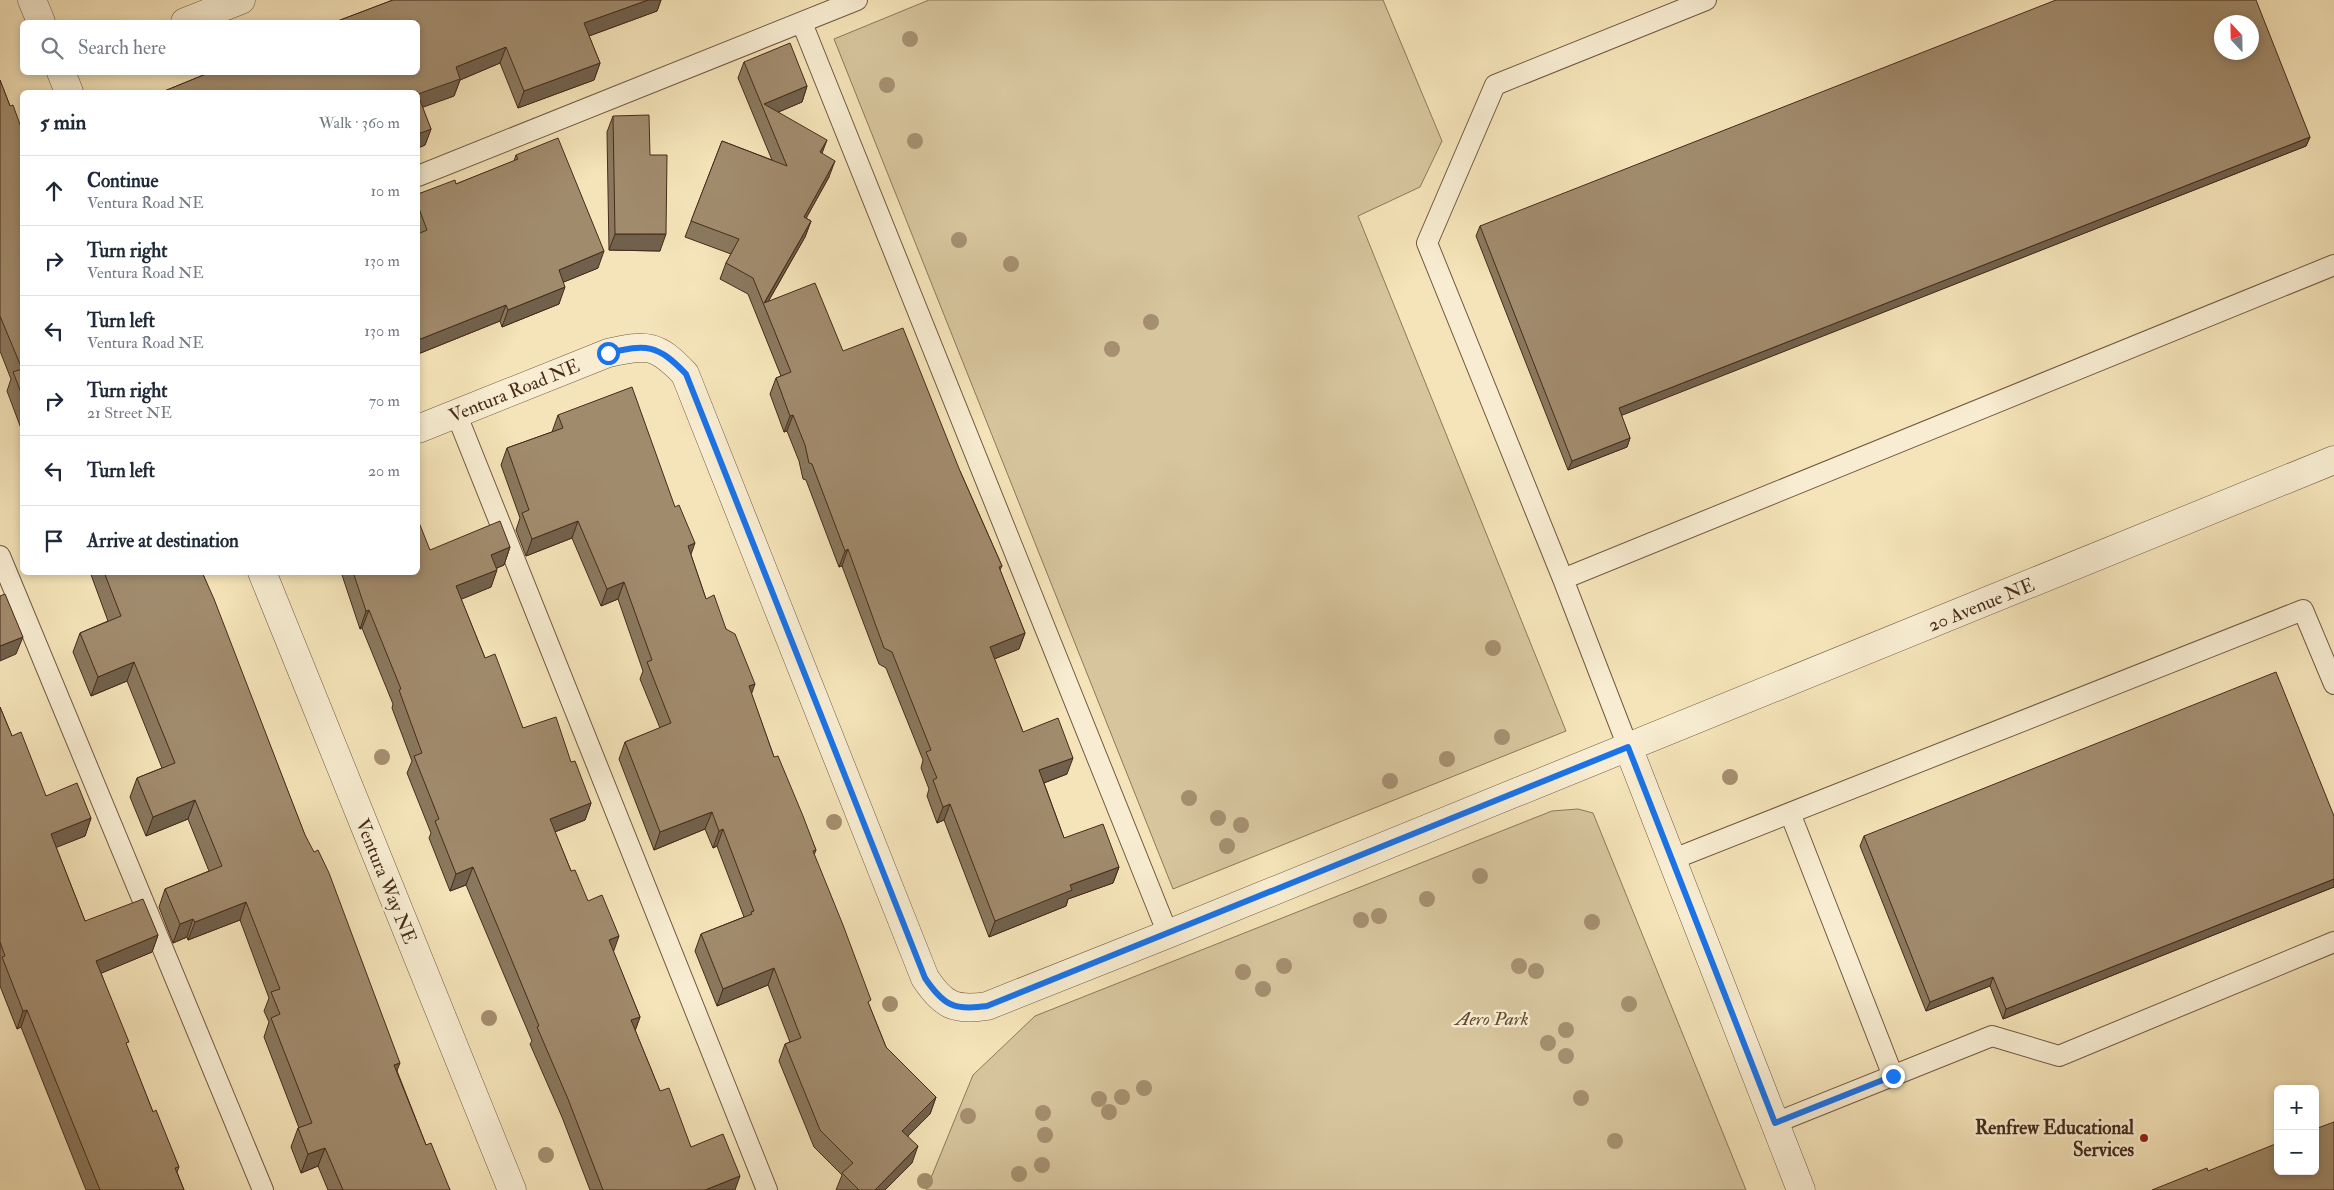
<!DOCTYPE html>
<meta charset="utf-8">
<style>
body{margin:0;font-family:"IM FELL Double Pica",serif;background:#f2f2f3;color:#1f2937}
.controls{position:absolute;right:15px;bottom:15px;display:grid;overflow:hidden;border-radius:8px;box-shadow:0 2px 8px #0003}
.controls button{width:45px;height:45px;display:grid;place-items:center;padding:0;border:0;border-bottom:1px solid #e0e1e3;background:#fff;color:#1f2937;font:25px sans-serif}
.compass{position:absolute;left:2214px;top:15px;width:45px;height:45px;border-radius:50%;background:#fff;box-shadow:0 2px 8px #0003;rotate:338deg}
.stop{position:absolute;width:15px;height:15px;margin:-11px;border:4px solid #1a73e8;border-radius:50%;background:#fff}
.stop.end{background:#1a73e8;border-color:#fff;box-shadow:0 1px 5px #0008}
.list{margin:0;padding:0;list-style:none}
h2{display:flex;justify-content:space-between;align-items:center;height:65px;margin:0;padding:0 20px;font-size:21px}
h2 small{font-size:16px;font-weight:400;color:#747a83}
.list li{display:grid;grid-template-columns:32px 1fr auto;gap:15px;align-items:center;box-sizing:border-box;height:70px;padding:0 20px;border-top:1px solid #e0e1e3}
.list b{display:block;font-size:19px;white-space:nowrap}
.list p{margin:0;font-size:16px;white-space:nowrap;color:#747a83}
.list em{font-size:16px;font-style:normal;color:#747a83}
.icon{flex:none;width:28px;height:28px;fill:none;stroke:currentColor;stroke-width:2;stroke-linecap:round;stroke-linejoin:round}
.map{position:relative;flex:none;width:2334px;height:1190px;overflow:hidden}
.search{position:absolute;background:#fff;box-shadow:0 2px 8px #0003;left:20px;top:20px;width:400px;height:55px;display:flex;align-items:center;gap:12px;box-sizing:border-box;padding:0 18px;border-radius:8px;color:#747a83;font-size:19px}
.panel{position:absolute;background:#fff;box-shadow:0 2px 8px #0003;left:20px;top:90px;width:400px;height:485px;border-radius:8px}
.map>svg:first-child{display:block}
.green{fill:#d7c59e;stroke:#8e785c}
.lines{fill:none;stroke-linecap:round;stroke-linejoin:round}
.service-casing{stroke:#725942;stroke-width:22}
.minor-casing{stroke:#725942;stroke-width:29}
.service{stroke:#f8edd2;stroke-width:20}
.minor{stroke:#f8edd2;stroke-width:28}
.tree{fill:#a58f70}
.wall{fill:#8a785e;stroke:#462b1a}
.shaded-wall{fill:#71614c;stroke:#462b1a}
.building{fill:#a18b6d;stroke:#462b1a;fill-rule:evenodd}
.route{stroke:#1a73e8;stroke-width:6}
.poi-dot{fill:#8f2418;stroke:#f8edd2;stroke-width:2}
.labels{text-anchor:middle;stroke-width:5;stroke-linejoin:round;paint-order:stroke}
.street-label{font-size:19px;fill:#462b1a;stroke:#f8edd2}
.park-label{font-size:19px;font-style:italic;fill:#634a34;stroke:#f8edd2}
.poi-label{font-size:19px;font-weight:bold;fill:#462b1a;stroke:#f8edd2;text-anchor:end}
</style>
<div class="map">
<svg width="2334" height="1190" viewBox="0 0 2334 1190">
<rect width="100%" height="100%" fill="#f5e4b9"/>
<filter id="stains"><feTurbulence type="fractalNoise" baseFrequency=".004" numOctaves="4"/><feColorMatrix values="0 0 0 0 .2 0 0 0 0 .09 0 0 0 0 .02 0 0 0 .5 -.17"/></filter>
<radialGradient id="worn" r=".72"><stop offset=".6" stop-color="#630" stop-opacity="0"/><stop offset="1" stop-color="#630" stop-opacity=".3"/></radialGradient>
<path class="green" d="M 929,0 L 1383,0 L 1442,141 L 1420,187 L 1358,216 L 1566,731 L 1173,889 L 834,39 Z
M 1578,809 L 1593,813 L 1746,1190 L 926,1190 L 973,1075 L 1035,1016 L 1552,811 Z"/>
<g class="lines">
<defs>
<path id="service" d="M 802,23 L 1168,934
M 418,176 L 857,0
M 456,413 L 767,1190
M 0,556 L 263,1190
M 1563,579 L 2334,265
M 1628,747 L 1563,579 L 1427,243 L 1495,85 L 1706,0
M 1790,813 L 1893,1076
M 1671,860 L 2303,610 L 2334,684
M 1775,1123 L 1992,1036 L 2059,1056 L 2334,942"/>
<path id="minor" d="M 32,0 L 41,22
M 185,22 L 241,0
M 61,72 L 69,92
M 418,429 L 608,353 C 647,344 657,344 685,374 L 925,978 C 943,1005 954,1011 987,1006 L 1168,934 L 2334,460
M 262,572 L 512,1190
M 1628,747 L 1801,1190"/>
</defs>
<use href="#service" class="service-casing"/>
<use href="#minor" class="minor-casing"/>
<use href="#service" class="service"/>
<use href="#minor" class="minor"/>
</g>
<g class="tree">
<circle cx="910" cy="39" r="8"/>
<circle cx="887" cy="85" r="8"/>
<circle cx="915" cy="141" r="8"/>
<circle cx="959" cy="240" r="8"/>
<circle cx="1011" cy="264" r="8"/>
<circle cx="1151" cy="322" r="8"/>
<circle cx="1112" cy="349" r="8"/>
<circle cx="1493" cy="648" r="8"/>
<circle cx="1502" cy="737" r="8"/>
<circle cx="382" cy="757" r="8"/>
<circle cx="1447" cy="759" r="8"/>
<circle cx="1730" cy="777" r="8"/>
<circle cx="1390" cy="781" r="8"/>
<circle cx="1189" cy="798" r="8"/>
<circle cx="1218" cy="818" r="8"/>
<circle cx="834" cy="822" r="8"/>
<circle cx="1241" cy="825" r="8"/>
<circle cx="1227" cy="846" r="8"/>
<circle cx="1480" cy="876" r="8"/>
<circle cx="1427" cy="899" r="8"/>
<circle cx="1379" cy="916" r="8"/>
<circle cx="1361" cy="920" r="8"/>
<circle cx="1592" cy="922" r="8"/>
<circle cx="1284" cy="966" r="8"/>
<circle cx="1519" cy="966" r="8"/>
<circle cx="1536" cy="971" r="8"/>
<circle cx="1243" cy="972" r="8"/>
<circle cx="1263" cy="989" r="8"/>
<circle cx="890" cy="1004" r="8"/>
<circle cx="1629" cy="1004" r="8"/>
<circle cx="489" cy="1018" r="8"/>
<circle cx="1566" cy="1030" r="8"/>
<circle cx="1548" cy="1043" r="8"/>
<circle cx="1566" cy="1056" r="8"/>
<circle cx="1144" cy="1088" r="8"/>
<circle cx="1122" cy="1097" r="8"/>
<circle cx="1581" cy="1098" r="8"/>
<circle cx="1099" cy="1099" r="8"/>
<circle cx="1109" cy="1112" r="8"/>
<circle cx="1043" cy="1113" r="8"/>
<circle cx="968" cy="1116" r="8"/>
<circle cx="1045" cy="1135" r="8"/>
<circle cx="1615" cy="1141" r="8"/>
<circle cx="546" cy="1155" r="8"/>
<circle cx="1042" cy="1165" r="8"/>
<circle cx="1019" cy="1174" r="8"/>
<circle cx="925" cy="1181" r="8"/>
</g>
<path class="wall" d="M 393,0 L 661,0 L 657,11 L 589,36 L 600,63 L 594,80 L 518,108 L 500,63 L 460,80 L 454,96 L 422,107 L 431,129 L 425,145 L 418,148 L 418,92 L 162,92 L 211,72 L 418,72 L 418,22 L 335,22 Z
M 744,62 L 807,86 L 802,102 L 778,112 L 822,154 L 829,177 L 806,218 L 811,221 L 805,237 L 768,302 L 843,351 L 960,471 L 1002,566 L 1000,570 L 1025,633 L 1019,649 L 994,659 L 1023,732 L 1067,774 L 1044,783 L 1064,838 L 1119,867 L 1113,883 L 1068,899 L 1066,906 L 989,937 L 944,820 L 937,823 L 927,796 L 929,789 L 921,768 L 923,760 L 886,668 L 879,664 L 842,566 L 839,567 L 806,480 L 803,479 L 799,461 L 787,431 L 784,432 L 770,394 L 776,378 L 781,376 L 748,294 L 720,279 L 726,263 L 731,254 L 685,237 L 722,141 L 772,160 L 738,78 Z
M 0,80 L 10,106 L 22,130 L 22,431 L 7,391 L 11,379 L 0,351 Z
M 613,116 L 650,155 L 660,251 L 609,250 L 607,132 Z
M 2310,137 L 2306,146 L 1621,415 L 1630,438 L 1627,447 L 1568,470 L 1476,236 L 1480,226 Z
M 516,155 L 598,268 L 563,282 L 559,304 L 502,327 L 500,321 L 418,354 L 418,194 L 456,184 L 514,161 Z
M 558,415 L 691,555 L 706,599 L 726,629 L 751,693 L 774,757 L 816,850 L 814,855 L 869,1005 L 886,1047 L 936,1097 L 930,1114 L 908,1136 L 912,1163 L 885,1190 L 836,1190 L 842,1175 L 814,1147 L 779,1061 L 785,1044 L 790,1042 L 768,985 L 717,1006 L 695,951 L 701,934 L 744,917 L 717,846 L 713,848 L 705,829 L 654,850 L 619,759 L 625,742 L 660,728 L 640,679 L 643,671 L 618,599 L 601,606 L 572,538 L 526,556 L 516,530 L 520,518 L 501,465 L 507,448 L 552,432 Z
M 510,547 L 504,565 L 497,568 L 491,587 L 461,599 L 485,658 L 523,728 L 571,762 L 591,803 L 585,820 L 555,832 L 571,871 L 613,951 L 640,1017 L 635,1030 L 660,1091 L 691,1147 L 735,1190 L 590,1190 L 562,1117 L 530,1044 L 532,1041 L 466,885 L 450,891 L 429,838 L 431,833 L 407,773 L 412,761 L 392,708 L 393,704 L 362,628 L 360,629 L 341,572 L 418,572 L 430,550 Z
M 90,572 L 202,572 L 426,1145 L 450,1190 L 328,1190 L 318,1166 L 301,1173 L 291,1147 L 298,1128 L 299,1128 L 264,1037 L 269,1022 L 264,1011 L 269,998 L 240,920 L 188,940 L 187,937 L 173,943 L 159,907 L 165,889 L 209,871 L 188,819 L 146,836 L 130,797 L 137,778 L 162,768 L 127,681 L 91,696 L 73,652 L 80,633 L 108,621 Z
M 0,707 L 12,736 L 46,796 L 91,818 L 85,836 L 56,847 L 85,921 L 158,935 L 152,952 L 101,973 L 127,1047 L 153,1112 L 179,1167 L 177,1172 L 184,1190 L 86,1190 L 21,1027 L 17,1029 L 0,986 Z
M 2334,816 L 2334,887 L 2003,1019 L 1990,986 L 1926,1011 L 1860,846 L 1864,836 Z"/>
<path class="shaded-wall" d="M 648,0 L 661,0 L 657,11 L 578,40 L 584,23 Z
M 506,47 L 500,63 L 460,80 L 454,96 L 418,109 L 418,94 L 456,67 Z
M 600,63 L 594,80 L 518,108 L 524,91 Z
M 807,86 L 802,102 L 767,117 L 764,104 Z
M 431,129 L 425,145 L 418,148 L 418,134 Z
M 2310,137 L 2306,146 L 1615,418 L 1619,408 Z
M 827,140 L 821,156 L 820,152 Z
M 835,161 L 829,177 L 798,233 L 804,217 Z
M 811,221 L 805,237 L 765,307 L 764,304 Z
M 615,234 L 666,234 L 660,251 L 609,250 Z
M 604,251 L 598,268 L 552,287 L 559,270 Z
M 565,287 L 559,304 L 502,327 L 508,310 Z
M 506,305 L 500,321 L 418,354 L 418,340 Z
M 793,415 L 787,431 L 784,432 L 790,416 Z
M 1630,438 L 1627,447 L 1568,470 L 1572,461 Z
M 578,521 L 572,538 L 526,556 L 532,539 Z
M 695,543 L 689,560 L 688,546 Z
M 510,547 L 504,565 L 485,573 L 491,555 Z
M 848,549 L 842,566 L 839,567 L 845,551 Z
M 497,570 L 491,587 L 450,604 L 456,586 Z
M 624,582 L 618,599 L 601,606 L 607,589 Z
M 369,610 L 362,628 L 360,629 L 366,611 Z
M 1025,633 L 1019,649 L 984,663 L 990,647 Z
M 23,637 L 16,654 L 0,661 L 0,646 Z
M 134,662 L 127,681 L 91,696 L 98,677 Z
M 755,684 L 749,701 L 749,686 Z
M 1073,758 L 1067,774 L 1033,787 L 1039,770 Z
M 195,800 L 188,819 L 146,836 L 153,817 Z
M 591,803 L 585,820 L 544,836 L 550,819 Z
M 950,804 L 944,820 L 937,823 L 943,807 Z
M 712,812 L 705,829 L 654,850 L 660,832 Z
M 91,818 L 85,836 L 45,852 L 51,834 Z
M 723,829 L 717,846 L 713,848 L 719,831 Z
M 473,867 L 466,885 L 450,891 L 456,874 Z
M 1119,867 L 1113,883 L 1068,899 L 1066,906 L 989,937 L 995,921 L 1070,885 Z
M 2334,879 L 2334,887 L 2003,1019 L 2006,1009 Z
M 246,902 L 240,920 L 188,940 L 195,922 Z
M 193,919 L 187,937 L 173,943 L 180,924 Z
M 158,935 L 152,952 L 90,978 L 96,961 Z
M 619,936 L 613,953 L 609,940 Z
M 774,968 L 768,985 L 717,1006 L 723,989 Z
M 1993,977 L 1990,986 L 1926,1011 L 1930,1002 Z
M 27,1010 L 21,1027 L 17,1029 L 23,1011 Z
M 640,1017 L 634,1034 L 631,1020 Z
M 400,1063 L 393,1081 L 394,1065 Z
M 936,1097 L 930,1114 L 896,1148 L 902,1131 Z
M 918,1146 L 912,1163 L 885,1190 L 875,1190 Z
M 325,1148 L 318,1166 L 301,1173 L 308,1154 Z
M 740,1176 L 735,1190 L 705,1190 Z"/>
<path class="building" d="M 393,0 L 648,0 L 584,23 L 600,63 L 524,91 L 506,47 L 456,67 L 460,79 L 418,94 L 418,92 L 162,92 L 211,72 L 418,72 L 418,22 L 335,22 Z
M 2056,0 L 2256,0 L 2310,137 L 1619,408 L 1630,438 L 1572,461 L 1480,226 ZM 2222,22 L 2252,22 L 2252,52 L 2222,52 Z
M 790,43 L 807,86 L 764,104 L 827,140 L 820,152 L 835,161 L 804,217 L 811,221 L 764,303 L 815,283 L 843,351 L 903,328 L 960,471 L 1002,566 L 999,567 L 1025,633 L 990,647 L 1023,732 L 1058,718 L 1073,758 L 1039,770 L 1064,838 L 1103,824 L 1119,867 L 1070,885 L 1072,890 L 995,921 L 950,804 L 943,807 L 933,780 L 937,778 L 926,752 L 931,750 L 892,652 L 884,648 L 848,549 L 845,551 L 812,464 L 809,463 L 805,445 L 793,415 L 790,416 L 776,378 L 791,372 L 753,278 L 726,263 L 739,239 L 691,221 L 722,141 L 787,166 L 744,62 Z
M 0,80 L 10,106 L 13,105 L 22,130 L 22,395 L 13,372 L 22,369 L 0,316 Z
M 418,95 L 431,129 L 418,134 Z
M 649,115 L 650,155 L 667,155 L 666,234 L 615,234 L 613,116 Z
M 558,138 L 604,251 L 559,270 L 565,287 L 508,310 L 506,305 L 418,340 L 418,234 L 427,230 L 418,206 L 418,194 L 455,180 L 456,184 L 518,159 L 516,155 Z
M 632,387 L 675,507 L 679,505 L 695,543 L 688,546 L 706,599 L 714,595 L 726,629 L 735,634 L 755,684 L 749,686 L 774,757 L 778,756 L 803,816 L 816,850 L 813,851 L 843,925 L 871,1000 L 868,1002 L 886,1047 L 936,1097 L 902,1131 L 918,1146 L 875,1190 L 859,1190 L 842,1173 L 853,1163 L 820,1130 L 785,1044 L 801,1038 L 774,968 L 723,989 L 701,934 L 752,914 L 751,912 L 754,911 L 723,829 L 719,831 L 712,812 L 660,832 L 625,742 L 671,723 L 647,662 L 652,660 L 624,582 L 607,589 L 578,521 L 532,539 L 522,513 L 529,510 L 507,448 L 563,428 L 558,415 Z
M 418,520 L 430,550 L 500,521 L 510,547 L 491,555 L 497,570 L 456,586 L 485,658 L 495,654 L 523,728 L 556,717 L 571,762 L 575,761 L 591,803 L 550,819 L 571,871 L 575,870 L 588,901 L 602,895 L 619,936 L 609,940 L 640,1017 L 631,1020 L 660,1091 L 669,1088 L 691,1147 L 723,1134 L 740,1176 L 705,1190 L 603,1190 L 568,1099 L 537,1027 L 539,1026 L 473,867 L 456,874 L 435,821 L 439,819 L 414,756 L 422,753 L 399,690 L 401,689 L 369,610 L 366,611 L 353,572 L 418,572 Z
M 104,572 L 202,572 L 214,599 L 305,835 L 314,852 L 318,850 L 329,873 L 400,1063 L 394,1065 L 426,1145 L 431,1143 L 450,1190 L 343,1190 L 325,1148 L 308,1154 L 298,1128 L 312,1123 L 271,1018 L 280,1014 L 271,992 L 280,989 L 246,902 L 195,922 L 193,919 L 180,924 L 165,889 L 222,866 L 195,800 L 153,817 L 137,778 L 175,763 L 134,662 L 98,677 L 80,633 L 121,616 Z
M 5,594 L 23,637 L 0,646 L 0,596 Z
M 2276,672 L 2334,816 L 2334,879 L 2006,1009 L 1993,977 L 1930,1002 L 1864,836 Z
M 0,707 L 12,736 L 21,732 L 46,796 L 77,783 L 91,818 L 51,834 L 85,921 L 143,899 L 158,935 L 96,961 L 129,1042 L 126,1043 L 153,1112 L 156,1110 L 179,1167 L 175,1168 L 184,1190 L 100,1190 L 27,1010 L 23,1011 L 2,957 L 5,956 L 0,942 Z
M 2334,1122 L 2334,1190 L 2152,1190 L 2207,1168 L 2208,1171 L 2278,1143 L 2278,1171 L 2315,1171 L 2315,1129 Z"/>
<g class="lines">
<path class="route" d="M 608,353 C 647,344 657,344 686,374 L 925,978 C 943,1005 954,1011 987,1006 L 1628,747 L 1775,1123 L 1893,1076"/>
</g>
<circle class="poi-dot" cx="2144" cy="1138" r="5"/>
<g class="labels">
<g class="street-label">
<text transform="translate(514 390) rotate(-22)" y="7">Ventura Road NE</text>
<text transform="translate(1981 604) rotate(-22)" y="7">20 Avenue NE</text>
<text transform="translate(387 881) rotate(68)" y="7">Ventura Way NE</text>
</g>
<g class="park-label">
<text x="1492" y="1025">Aero Park</text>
</g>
<g class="poi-label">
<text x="2134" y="1134">Renfrew Educational<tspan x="2134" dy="22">Services</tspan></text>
</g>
</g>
<rect width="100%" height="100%" filter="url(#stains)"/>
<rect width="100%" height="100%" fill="url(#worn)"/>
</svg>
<div class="controls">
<button>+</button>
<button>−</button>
</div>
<svg class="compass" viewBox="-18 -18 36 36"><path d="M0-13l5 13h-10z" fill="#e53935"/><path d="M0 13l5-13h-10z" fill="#747a83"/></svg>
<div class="stop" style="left:608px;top:353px"></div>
<div class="stop end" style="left:1893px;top:1076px"></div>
<div class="search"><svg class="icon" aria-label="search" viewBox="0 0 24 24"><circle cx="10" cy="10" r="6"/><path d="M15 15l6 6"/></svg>Search here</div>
<section class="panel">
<h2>5 min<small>Walk · 360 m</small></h2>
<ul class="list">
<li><svg class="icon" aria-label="ahead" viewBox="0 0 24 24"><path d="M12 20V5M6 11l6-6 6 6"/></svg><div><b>Continue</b><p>Ventura Road NE</p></div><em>10 m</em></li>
<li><svg class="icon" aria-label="right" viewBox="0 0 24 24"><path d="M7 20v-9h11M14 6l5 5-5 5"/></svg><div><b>Turn right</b><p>Ventura Road NE</p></div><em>130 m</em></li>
<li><svg class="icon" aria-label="left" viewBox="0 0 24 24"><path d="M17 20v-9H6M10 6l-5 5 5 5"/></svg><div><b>Turn left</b><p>Ventura Road NE</p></div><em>130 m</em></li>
<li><svg class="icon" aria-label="right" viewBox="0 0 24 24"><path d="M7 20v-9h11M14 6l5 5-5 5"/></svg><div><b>Turn right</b><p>21 Street NE</p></div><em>70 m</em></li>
<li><svg class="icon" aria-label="left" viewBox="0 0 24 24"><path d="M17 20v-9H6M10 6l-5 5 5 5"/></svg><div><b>Turn left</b></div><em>20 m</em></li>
<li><svg class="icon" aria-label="arrive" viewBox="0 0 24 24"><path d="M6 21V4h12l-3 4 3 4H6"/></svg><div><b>Arrive at destination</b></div></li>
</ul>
</section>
</div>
